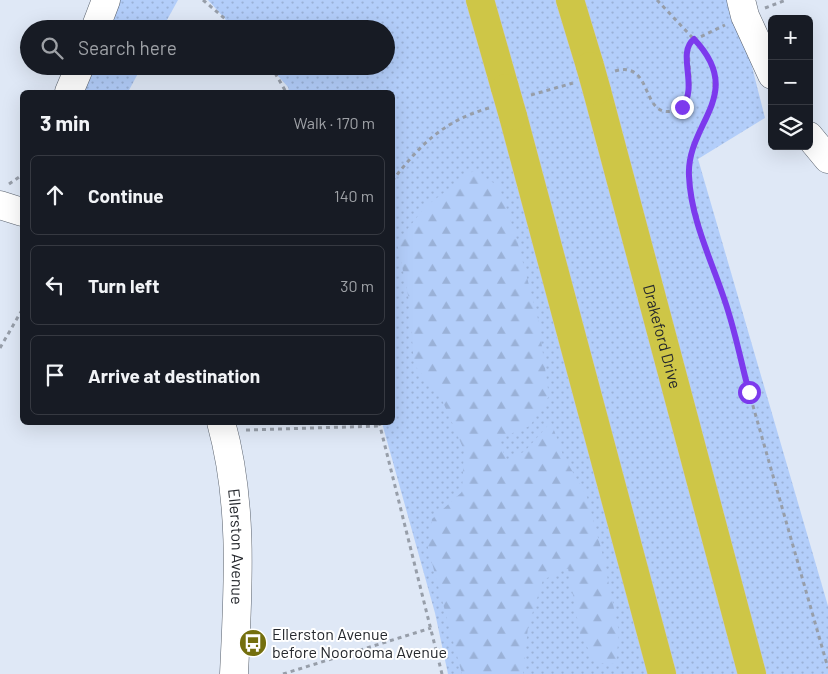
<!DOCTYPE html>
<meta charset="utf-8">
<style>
body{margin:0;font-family:Barlow,sans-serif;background:#242831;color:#f1f3f6}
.controls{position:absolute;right:15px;top:15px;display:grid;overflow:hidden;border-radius:8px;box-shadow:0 5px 20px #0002}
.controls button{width:45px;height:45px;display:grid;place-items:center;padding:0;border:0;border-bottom:1px solid #363941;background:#171b24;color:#f1f3f6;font:25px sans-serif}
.stop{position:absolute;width:15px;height:15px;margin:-11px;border:4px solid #7c3aed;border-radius:50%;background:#fff}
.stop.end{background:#7c3aed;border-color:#fff;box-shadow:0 1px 5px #0008}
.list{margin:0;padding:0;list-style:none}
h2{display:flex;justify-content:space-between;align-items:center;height:65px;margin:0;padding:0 20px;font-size:21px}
h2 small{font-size:16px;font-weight:400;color:#9ea1a6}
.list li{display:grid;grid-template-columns:32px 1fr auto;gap:15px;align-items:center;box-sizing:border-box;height:80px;margin:0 10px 10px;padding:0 10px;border:1px solid #363941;border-radius:8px}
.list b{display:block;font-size:19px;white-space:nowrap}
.list em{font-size:16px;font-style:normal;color:#9ea1a6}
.icon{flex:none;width:28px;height:28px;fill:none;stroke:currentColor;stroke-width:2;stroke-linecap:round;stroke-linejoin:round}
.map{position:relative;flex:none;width:828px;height:674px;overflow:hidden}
.search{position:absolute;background:#171b24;box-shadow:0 5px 20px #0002;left:20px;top:20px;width:375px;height:55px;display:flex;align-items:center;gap:12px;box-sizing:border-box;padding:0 18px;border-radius:28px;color:#9ea1a6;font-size:19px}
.panel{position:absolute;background:#171b24;box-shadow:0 5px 20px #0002;left:20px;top:90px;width:375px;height:335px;border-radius:8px}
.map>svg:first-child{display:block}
.grass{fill:url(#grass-dots)}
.forest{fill:url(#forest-firs)}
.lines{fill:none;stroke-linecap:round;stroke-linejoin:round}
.minor-casing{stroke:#58606c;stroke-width:29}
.highway-casing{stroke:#cbcbcd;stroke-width:29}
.path{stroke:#979ea9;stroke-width:3;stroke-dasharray:4 4;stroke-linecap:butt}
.minor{stroke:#fff;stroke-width:28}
.highway{stroke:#cec647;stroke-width:28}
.highway-bridge-casing{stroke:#cbcbcd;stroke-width:29;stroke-linecap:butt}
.highway-bridge{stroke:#cec647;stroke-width:28}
.route{stroke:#7c3aed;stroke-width:6}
.labels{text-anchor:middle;stroke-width:4;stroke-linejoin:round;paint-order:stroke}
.street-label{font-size:16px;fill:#25282d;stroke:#fff}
.poi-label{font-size:16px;fill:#25282d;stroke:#fff;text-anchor:start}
</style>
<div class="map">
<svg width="828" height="674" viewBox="0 0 828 674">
<defs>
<pattern id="grass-dots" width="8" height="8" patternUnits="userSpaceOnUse" patternTransform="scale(1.25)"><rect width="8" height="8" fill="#b3cefa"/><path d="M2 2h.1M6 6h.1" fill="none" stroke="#9ab1d7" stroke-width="1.8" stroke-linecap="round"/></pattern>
<pattern id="forest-firs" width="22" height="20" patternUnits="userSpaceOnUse" patternTransform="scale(1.25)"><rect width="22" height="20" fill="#b3cefa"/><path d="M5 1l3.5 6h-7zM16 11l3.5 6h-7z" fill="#9ab1d7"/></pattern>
</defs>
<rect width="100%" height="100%" fill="#dfe8f6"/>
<path class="grass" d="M 120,0 L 178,0 L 162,29 L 108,29 Z
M 208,0 L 735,0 L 765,118 L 698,159 L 828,606 L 828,674 L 448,674 L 435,613 L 382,423 L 392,422 L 392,92 L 289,92 L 288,87 L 269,66 L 386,66 L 386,29 L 234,29 Z
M 93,66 L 142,66 L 128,92 L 83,92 Z"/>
<path class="forest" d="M 473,171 L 499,186 L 517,240 L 538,319 L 549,396 L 530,426 L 498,439 L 507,461 L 525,451 L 551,422 L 563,455 L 587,497 L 602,552 L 619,632 L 616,664 L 596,663 L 580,634 L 568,568 L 543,580 L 528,627 L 523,674 L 462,674 L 428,548 L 432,519 L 462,492 L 464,450 L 439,393 L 414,365 L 409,300 L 397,242 L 426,206 Z"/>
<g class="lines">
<defs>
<g id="minor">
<path d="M 741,0 L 745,16 L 772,75"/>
<path d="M 95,29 L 106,0"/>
<path d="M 69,92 L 80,66"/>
<path d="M 809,136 L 828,159"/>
<path d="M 0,205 L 22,212"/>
<path id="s1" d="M 221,422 C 244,505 238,589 234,674"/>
</g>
<g id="highway">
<path d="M 480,0 L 505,88"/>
<path d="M 570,0 L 590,66"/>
<path id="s2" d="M 597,91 L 752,674"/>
<path d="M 513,116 L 662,674"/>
</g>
</defs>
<use href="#minor" class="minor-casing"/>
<use href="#highway" class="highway-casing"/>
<path class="path" d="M 203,0 L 237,29
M 657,0 L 705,51 L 714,72 L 714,98 L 690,159 L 688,175 L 691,193 L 708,256 L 729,314 L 749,392 L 828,668
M 765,8 L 786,0
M 271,66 L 286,92
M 615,71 C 654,60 640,118 673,111 C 678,110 683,107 685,102 C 696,86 685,60 690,42 L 725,25
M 531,95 L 573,83
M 392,181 C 420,145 443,121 489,108
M 9,184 L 22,175
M 0,348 L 22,310
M 379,422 L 442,674
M 246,430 L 380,426
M 283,674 L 431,628"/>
<use href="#minor" class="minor"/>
<use href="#highway" class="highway"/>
<defs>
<path id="highway-bridge" d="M 590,66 L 597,91
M 505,88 L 513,116"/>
</defs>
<use href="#highway-bridge" class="highway-bridge-casing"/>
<use href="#highway-bridge" class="highway-bridge"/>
</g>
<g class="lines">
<path class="route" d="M 682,107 C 699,87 676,53 694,39 C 747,95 686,123 689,176 C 691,224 716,269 729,314 C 737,340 742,366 749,392"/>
</g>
<defs>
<symbol id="bus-disc" viewBox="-11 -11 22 22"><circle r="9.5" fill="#746f0e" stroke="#fff"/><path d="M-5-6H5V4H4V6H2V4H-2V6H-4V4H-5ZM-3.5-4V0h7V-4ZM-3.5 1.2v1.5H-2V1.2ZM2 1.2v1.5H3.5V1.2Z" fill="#fff"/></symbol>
</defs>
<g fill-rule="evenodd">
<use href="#bus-disc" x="237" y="627" width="32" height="32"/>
</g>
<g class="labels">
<g class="street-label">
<text dy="6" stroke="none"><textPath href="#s2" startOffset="254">Drakeford Drive</textPath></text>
<text dy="6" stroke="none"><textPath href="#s1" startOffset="126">Ellerston Avenue</textPath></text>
</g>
<g class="poi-label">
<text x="272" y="640">Ellerston Avenue<tspan x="272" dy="18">before Noorooma Avenue</tspan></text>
</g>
</g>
</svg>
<div class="controls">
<button>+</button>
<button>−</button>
<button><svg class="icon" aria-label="layers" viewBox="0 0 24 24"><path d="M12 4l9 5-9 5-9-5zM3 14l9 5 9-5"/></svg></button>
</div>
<div class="stop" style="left:749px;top:392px"></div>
<div class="stop end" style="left:682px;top:107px"></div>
<div class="search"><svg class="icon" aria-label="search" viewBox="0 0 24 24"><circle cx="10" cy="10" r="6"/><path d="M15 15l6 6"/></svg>Search here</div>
<section class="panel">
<h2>3 min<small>Walk · 170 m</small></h2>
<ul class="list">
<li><svg class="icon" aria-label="ahead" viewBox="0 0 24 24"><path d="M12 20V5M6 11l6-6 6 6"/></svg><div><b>Continue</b></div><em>140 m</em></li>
<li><svg class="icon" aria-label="left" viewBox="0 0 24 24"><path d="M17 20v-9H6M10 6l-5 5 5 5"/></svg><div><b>Turn left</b></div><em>30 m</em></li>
<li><svg class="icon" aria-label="arrive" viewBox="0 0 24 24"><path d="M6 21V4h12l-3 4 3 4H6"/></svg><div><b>Arrive at destination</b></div></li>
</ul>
</section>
</div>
